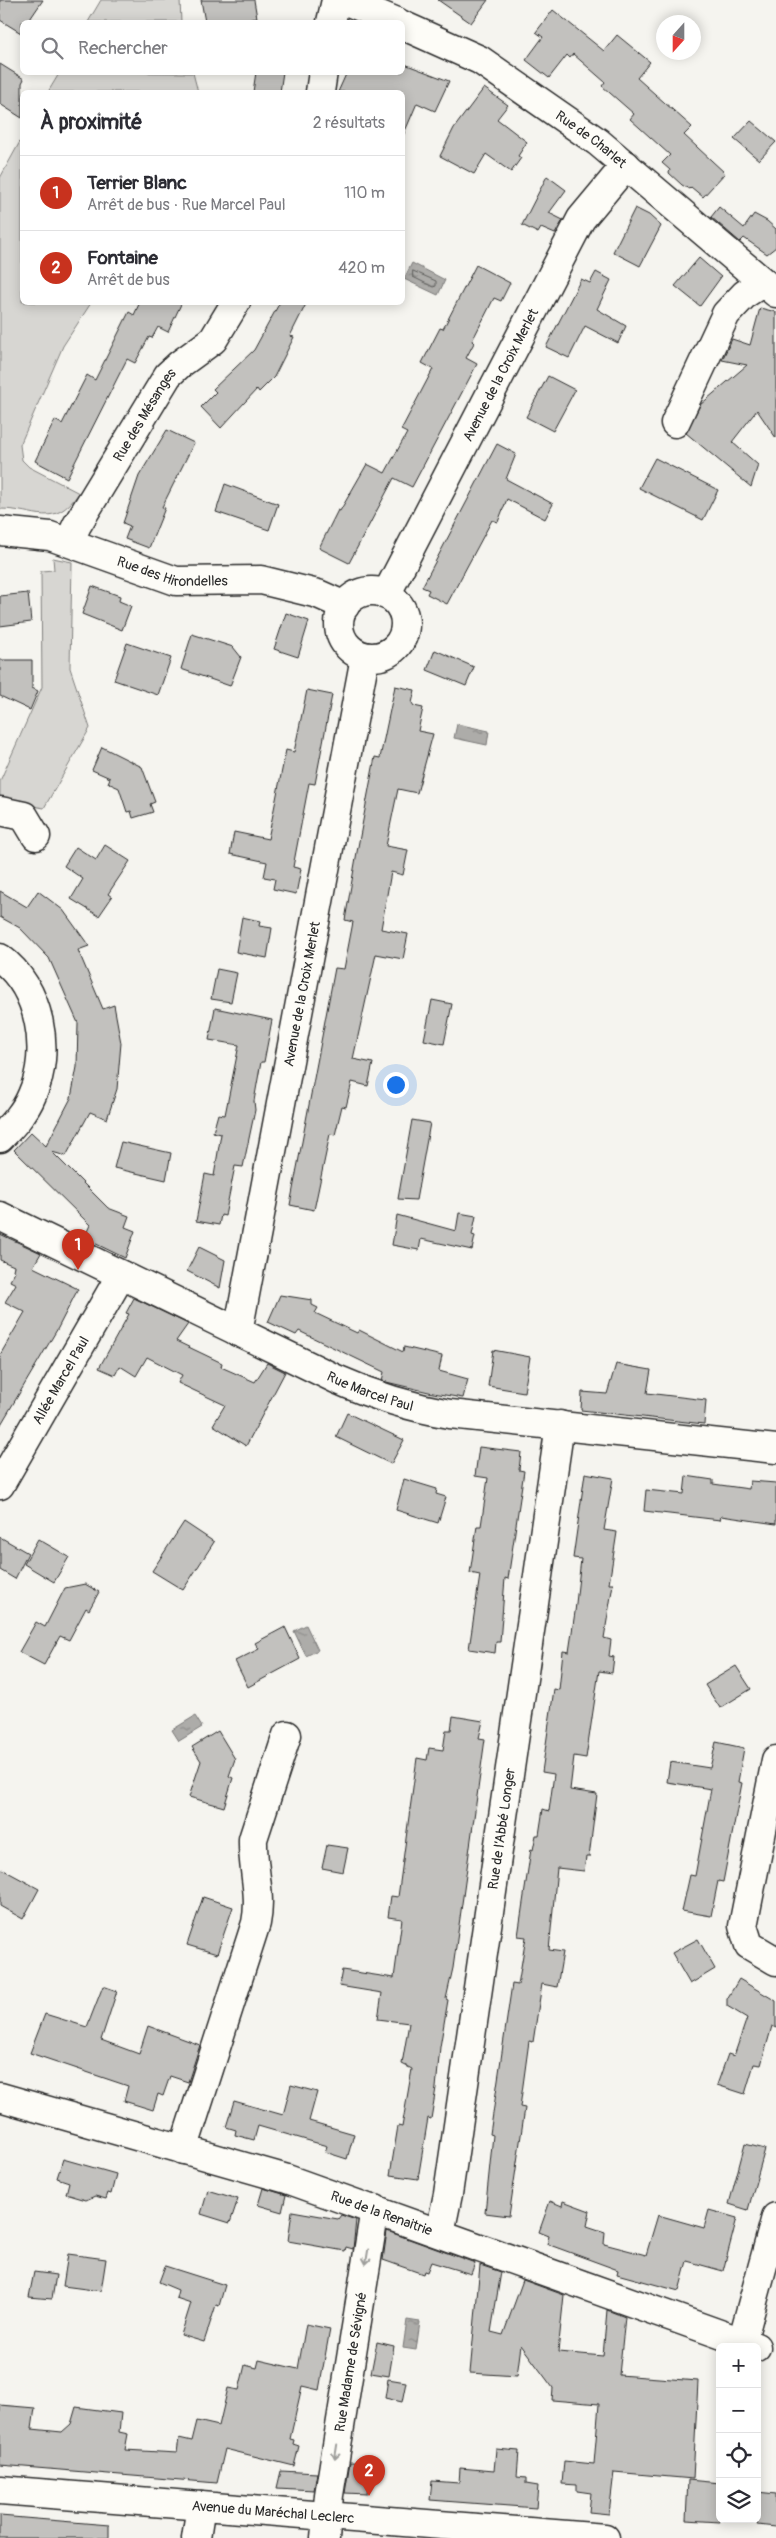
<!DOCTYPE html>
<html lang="fr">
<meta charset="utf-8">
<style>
body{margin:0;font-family:Pangolin,sans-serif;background:#f2f2f3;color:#2b2b33}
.controls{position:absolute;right:15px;bottom:15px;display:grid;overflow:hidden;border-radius:8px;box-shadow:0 2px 12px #0003}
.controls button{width:45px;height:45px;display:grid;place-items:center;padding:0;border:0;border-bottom:1px solid #e1e1e2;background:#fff;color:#2b2b33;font:25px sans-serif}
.compass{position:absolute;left:656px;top:15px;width:45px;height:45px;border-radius:50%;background:#fff;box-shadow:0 2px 12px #0003;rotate:201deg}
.you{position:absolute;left:395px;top:1084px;width:18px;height:18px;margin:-12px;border:4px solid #fff;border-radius:50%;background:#1a73e8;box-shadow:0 0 0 8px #1a73e833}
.badge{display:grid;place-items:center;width:32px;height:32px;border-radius:50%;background:#c8321e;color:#fff;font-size:16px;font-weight:700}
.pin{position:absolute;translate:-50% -41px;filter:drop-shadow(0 1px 2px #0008)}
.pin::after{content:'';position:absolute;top:26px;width:18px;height:15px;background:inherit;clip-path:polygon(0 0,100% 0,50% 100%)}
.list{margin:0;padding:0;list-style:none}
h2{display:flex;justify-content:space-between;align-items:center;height:65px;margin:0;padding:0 20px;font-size:21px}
h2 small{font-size:16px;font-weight:400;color:#7c7c81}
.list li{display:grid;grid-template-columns:32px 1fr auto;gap:15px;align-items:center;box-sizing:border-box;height:75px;padding:0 20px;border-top:1px solid #e1e1e2}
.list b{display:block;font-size:19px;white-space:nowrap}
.list p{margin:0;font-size:16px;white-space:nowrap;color:#7c7c81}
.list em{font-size:16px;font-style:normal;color:#7c7c81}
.icon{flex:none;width:28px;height:28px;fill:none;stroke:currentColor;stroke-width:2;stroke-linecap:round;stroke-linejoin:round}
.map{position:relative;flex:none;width:776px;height:2538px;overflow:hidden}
.search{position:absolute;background:#fff;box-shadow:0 2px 12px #0003;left:20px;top:20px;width:385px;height:55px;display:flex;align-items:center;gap:12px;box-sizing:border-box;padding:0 18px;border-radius:8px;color:#7c7c81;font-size:19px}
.panel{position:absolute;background:#fff;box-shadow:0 2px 12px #0003;left:20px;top:90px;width:385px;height:215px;border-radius:8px}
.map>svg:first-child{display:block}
.green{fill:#d7d6d2;stroke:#81807e}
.water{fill:url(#water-ripples);stroke:#797877}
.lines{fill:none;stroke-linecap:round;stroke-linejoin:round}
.shore{stroke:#5f5f5d;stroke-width:1}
.building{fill:#c2c1be;stroke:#2b2b2b}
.minor-casing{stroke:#2b2b2b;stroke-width:31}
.major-casing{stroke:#2b2b2b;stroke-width:31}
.minor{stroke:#fdfcf7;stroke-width:28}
.major{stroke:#fdfcf7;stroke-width:28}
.oneway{stroke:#9e9e9b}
.labels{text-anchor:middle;stroke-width:4.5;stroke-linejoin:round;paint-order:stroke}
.street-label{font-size:14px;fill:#2b2b2b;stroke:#fdfcf7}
</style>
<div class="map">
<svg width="776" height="2538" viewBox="0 0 776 2538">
<defs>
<pattern id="water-ripples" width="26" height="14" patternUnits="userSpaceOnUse" patternTransform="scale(1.25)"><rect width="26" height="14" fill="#adaca9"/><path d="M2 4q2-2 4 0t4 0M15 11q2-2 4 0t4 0" fill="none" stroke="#8d8c8a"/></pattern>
</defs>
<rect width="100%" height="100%" fill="#f5f4ef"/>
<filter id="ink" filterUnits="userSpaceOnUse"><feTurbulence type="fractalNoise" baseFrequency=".02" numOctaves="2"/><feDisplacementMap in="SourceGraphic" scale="10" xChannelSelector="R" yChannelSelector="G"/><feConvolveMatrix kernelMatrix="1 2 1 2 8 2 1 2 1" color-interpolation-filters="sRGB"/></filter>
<g filter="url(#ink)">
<path class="green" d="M 101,0 L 180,0 L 181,22 L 88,22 Z
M 60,72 L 193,73 L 198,92 L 48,92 Z
M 22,138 L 22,302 L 91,303 L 63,346 L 20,445 L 22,460 L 29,467 L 79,493 C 53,530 37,509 0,509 L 0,178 Z
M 53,558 L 72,562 L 70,668 L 90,728 L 44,808 L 0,800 L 0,781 L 42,687 L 41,571 L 54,570 Z"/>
<path class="water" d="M 412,263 L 445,280 L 438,295 L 404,279 Z
M 457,724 L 489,731 L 487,745 L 454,738 Z
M 306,1625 L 318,1650 L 306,1656 L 294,1631 Z
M 195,1716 L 202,1727 L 179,1741 L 172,1730 Z
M 407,2320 L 420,2322 L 416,2350 L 403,2348 Z"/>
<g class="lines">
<path class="shore" d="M 413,271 L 436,281 L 436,286 L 433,287 L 413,277 Z"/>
</g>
<path class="building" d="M 0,0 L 43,0 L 28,22 L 22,22 L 21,33 L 0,20 Z
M 201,0 L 254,0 L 257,18 L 237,22 L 205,22 Z
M 438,0 L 488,0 L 471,23 Z
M 553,10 L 604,51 L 617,35 L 650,62 L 637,78 L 692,127 L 684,135 L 725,173 L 703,197 L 691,187 L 689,189 L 682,185 L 669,173 L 670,170 L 662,163 L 670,155 L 630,119 L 634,114 L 602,86 L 605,82 L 573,54 L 570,58 L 567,55 L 549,78 L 526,60 L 543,37 L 536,32 Z
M 402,63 L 449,81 L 435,111 L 417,103 L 403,136 L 402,92 L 338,92 L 347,72 L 402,72 Z
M 0,64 L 24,79 L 22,83 L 22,118 L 0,104 Z
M 256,72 L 283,72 L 280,92 L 253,92 Z
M 484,88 L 508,105 L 497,119 L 527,142 L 518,156 L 521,158 L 511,172 L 486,154 L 474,174 L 440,156 L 454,128 Z
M 751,121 L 776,142 L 759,160 L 734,139 Z
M 547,176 L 566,190 L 549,213 L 563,220 L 555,234 L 541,228 L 538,233 L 522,225 Z
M 719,207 L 744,228 L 754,214 L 767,221 L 776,229 L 776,247 L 767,254 L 744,238 L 740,242 L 711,217 Z
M 635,208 L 649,215 L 661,226 L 640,266 L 613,252 Z
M 699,258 L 721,277 L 700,306 L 675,286 Z
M 476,265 L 510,283 L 501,301 L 494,298 L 472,341 L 474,343 L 466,358 L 477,364 L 412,487 L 394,478 L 349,563 L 319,548 L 338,510 L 340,511 L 367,464 L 385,473 L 407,433 L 401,430 L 433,369 L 422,363 L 440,328 L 443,329 Z
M 596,272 L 611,280 L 597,309 L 626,326 L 618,343 L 585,326 L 569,358 L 546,347 L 581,279 L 590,283 Z
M 140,302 L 182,302 L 168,332 L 158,327 L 152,338 L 149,337 L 135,363 L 127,359 L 67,478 L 35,461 L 55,420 L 62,424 L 87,375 L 95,380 L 129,312 L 134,315 Z
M 280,302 L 307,302 L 290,336 L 294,337 L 274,377 L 259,392 L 257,389 L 221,428 L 201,407 L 216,392 L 213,389 L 254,350 Z
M 760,308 L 776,312 L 776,438 L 757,410 L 732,442 L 758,465 L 751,487 L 686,433 L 700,405 L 747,365 L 722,360 L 732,339 L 750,345 Z
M 548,376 L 575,390 L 553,431 L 526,417 Z
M 167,430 L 194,443 L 162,507 L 165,508 L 149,548 L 125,539 L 130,526 L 123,523 L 139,476 Z
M 497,444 L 516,454 L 506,479 L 553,504 L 545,519 L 507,499 L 498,522 L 492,520 L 447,604 L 427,594 L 429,590 L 422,587 Z
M 655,458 L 718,490 L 703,520 L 639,488 Z
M 225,484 L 278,504 L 269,530 L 216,512 Z
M 92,586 L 120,596 L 119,601 L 131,606 L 122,630 L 82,614 Z
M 28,593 L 31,622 L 0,626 L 0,596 Z
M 286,613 L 309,621 L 298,657 L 274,649 Z
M 192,634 L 233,647 L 241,657 L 230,686 L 181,669 Z
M 127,643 L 171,658 L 158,695 L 114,680 Z
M 435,650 L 474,667 L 466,686 L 427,670 Z
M 0,660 L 32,660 L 32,688 L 38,691 L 30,710 L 0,696 Z
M 395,686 L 415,690 L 412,703 L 414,706 L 423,708 L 418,731 L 433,734 L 417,793 L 398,789 L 386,846 L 408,850 L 403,875 L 391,872 L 381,929 L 408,934 L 403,959 L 376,954 L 353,1059 L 373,1063 L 368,1086 L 352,1082 L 346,1107 L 342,1106 L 335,1135 L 330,1134 L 314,1210 L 290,1205 L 335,968 L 344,969 L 353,922 L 345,920 L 357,852 L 375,757 L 380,758 Z
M 307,690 L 332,695 L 315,784 L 309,783 L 293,867 L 301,869 L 296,894 L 273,889 L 275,879 L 264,877 L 267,862 L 230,854 L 234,832 L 268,839 L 286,750 L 294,752 Z
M 102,747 L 142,767 L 155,802 L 150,804 L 153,812 L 133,818 L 131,811 L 127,812 L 119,788 L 108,783 L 110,778 L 92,770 Z
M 105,845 L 130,861 L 108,894 L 112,897 L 99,916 L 71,899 L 83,879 L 64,866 L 76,847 L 96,860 Z
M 0,891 L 27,907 L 38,891 L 63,910 L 89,946 L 78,950 L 103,1009 L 114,1005 L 121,1043 L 117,1089 L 107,1119 L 90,1112 L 66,1156 L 52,1152 L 108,1208 L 129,1216 L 125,1227 L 135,1231 L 125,1258 L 84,1238 L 90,1225 L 14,1150 L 31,1132 L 46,1146 L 71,1098 L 77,1067 L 78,1023 L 49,958 L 20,928 L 0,917 Z
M 242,917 L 260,921 L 259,926 L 272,928 L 267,958 L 236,952 Z
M 217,969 L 237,973 L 231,1002 L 211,999 Z
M 432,1000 L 452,1004 L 444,1044 L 424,1040 Z
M 215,1008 L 272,1020 L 264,1062 L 261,1062 L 254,1101 L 255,1110 L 243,1167 L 235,1166 L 225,1216 L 221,1215 L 219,1225 L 196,1221 L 205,1174 L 214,1176 L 221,1134 L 213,1132 L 218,1114 L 225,1115 L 239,1045 L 209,1040 Z
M 412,1120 L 430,1123 L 416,1200 L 398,1199 Z
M 121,1142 L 171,1153 L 166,1180 L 114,1168 Z
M 459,1213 L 476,1216 L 472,1235 L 475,1236 L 472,1250 L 421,1239 L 419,1250 L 392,1245 L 397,1215 L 456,1231 Z
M 0,1234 L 41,1253 L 33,1267 L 78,1289 L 58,1328 L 0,1426 L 0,1355 L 25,1312 L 5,1302 L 16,1284 L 10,1281 L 15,1271 L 13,1270 L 14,1266 L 0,1260 Z
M 199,1247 L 225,1260 L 220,1288 L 187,1271 Z
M 280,1295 L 312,1300 L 312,1305 L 318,1308 L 315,1313 L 357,1333 L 359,1330 L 403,1352 L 404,1347 L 442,1356 L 439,1371 L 468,1379 L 463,1398 L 433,1393 L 382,1381 L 384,1372 L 299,1331 L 296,1335 L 268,1322 Z
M 134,1298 L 188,1324 L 176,1341 L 222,1363 L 221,1367 L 255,1382 L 267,1363 L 285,1372 L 246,1446 L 213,1425 L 225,1405 L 178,1383 L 182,1375 L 147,1357 L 136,1376 L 120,1366 L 115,1375 L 99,1368 L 129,1314 L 126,1313 Z
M 493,1350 L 530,1357 L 524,1392 L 488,1386 Z
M 616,1364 L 651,1370 L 647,1393 L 706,1400 L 704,1424 L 581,1410 L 582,1392 L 607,1394 Z
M 347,1413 L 404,1440 L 391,1464 L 336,1437 Z
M 479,1447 L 521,1452 L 519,1470 L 524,1471 L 508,1579 L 505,1578 L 500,1642 L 496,1642 L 495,1653 L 469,1649 L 480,1575 L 470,1573 L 477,1526 L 481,1526 L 488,1478 L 475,1476 Z
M 585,1473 L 613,1478 L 604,1530 L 617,1532 L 609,1584 L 613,1584 L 604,1638 L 611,1640 L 609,1656 L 614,1657 L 612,1673 L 599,1671 L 586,1758 L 574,1756 L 570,1790 L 597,1794 L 589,1857 L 586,1857 L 584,1871 L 557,1868 L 549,1950 L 563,1952 L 557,1987 L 542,1984 L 533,2042 L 529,2041 L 520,2107 L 525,2108 L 509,2216 L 485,2213 L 493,2135 L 490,2134 L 512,1984 L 518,1985 L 526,1937 L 518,1936 L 531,1849 L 533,1850 L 536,1835 L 539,1835 L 543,1809 L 549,1811 L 554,1774 L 542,1772 L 554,1689 L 559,1690 L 563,1651 L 569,1652 L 575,1612 L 581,1559 L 573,1558 Z
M 686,1476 L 713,1480 L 713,1484 L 749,1489 L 750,1481 L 776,1483 L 776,1524 L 721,1516 L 720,1520 L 644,1511 L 646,1490 L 684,1494 Z
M 404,1479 L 437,1489 L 436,1494 L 446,1497 L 438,1523 L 396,1510 Z
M 184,1522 L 214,1542 L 183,1590 L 152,1571 Z
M 0,1537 L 28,1553 L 15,1579 L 0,1570 Z
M 38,1539 L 69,1557 L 54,1582 L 24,1564 Z
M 85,1584 L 99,1592 L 89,1610 L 86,1608 L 69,1640 L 60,1636 L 44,1665 L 19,1652 L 36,1622 L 45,1627 L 65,1588 Z
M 285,1627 L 300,1659 L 248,1687 L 235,1661 L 259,1649 L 255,1643 Z
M 736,1666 L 751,1689 L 720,1708 L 705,1685 Z
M 453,1716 L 483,1721 L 479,1738 L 485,1739 L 453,1968 L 446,1999 L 448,2000 L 440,2047 L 436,2088 L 431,2119 L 428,2118 L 418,2179 L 390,2175 L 398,2126 L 402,2127 L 412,2069 L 402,2064 L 409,2023 L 378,2019 L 382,1993 L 339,1986 L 342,1970 L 394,1978 L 402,1919 L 388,1917 L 391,1896 L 398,1897 L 417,1758 L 427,1760 L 429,1748 L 443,1750 L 446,1730 L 451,1730 Z
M 218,1731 L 235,1759 L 229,1776 L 233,1778 L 224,1807 L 189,1797 L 201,1761 L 192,1747 Z
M 716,1742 L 744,1748 L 738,1782 L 742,1783 L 723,1882 L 718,1881 L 711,1916 L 682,1911 L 690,1875 L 695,1876 L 711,1789 L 667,1782 L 670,1762 L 710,1768 Z
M 327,1845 L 348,1848 L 343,1872 L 322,1868 Z
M 0,1868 L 39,1889 L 23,1919 L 0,1906 Z
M 203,1897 L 233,1907 L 217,1954 L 187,1945 Z
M 698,1939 L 715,1969 L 690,1984 L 672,1953 Z
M 739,1979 L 776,2001 L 776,2028 L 772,2026 L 761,2065 L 754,2064 L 745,2094 L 717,2085 L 728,2054 L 734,2056 L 747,2018 L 727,2006 L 727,1999 Z
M 103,1986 L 117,1991 L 101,2040 L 139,2054 L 148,2026 L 200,2045 L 188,2082 L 170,2076 L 163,2096 L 158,2094 L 153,2110 L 124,2101 L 128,2086 L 30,2053 L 45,2014 L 87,2027 Z
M 291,2085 L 317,2092 L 309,2121 L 354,2134 L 347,2159 L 325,2152 L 327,2146 L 258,2126 L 254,2140 L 235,2135 L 236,2130 L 226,2127 L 234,2101 L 283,2115 Z
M 745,2144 L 765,2149 L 748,2210 L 729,2204 Z
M 63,2159 L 116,2174 L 111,2194 L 108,2193 L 106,2199 L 95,2196 L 86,2200 L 66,2194 L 69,2182 L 57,2178 Z
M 263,2188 L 286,2195 L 282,2212 L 258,2205 Z
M 208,2190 L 238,2199 L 230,2223 L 201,2214 Z
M 550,2201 L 562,2206 L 563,2201 L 590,2211 L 587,2226 L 605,2232 L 604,2244 L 646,2255 L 658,2215 L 704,2228 L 709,2210 L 737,2218 L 723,2271 L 687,2261 L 679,2291 L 617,2274 L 618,2270 L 547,2244 L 549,2236 L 539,2232 Z
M 292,2211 L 338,2219 L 341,2215 L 356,2220 L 353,2249 L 346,2247 L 345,2251 L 288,2241 Z
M 387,2231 L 475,2263 L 471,2274 L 431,2262 L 427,2272 L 424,2271 L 423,2274 L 383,2260 Z
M 68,2254 L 106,2259 L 101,2291 L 63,2286 Z
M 480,2265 L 501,2272 L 491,2332 L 503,2335 L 523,2280 L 564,2295 L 558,2352 L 603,2356 L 607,2310 L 625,2317 L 619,2375 L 698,2381 L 693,2479 L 614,2472 L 609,2514 L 589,2512 L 591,2493 L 577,2491 L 577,2485 L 562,2484 L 564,2461 L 594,2464 L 599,2404 L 552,2400 L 553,2388 L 521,2345 L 517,2376 L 470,2373 Z
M 165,2266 L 225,2285 L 219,2306 L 216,2305 L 204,2342 L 181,2335 L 191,2303 L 176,2298 L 178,2290 L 159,2282 Z
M 34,2272 L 56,2275 L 52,2299 L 29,2297 Z
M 306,2324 L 330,2329 L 319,2390 L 302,2386 L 290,2439 L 294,2440 L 293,2444 L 299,2446 L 294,2466 L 225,2449 L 217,2483 L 0,2465 L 0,2405 L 35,2408 L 32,2429 L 62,2432 L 71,2424 L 76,2407 L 121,2413 L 119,2432 L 128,2434 L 125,2450 L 177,2453 L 179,2438 L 192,2441 L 197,2421 L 219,2426 L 228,2388 L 239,2390 L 245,2365 L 257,2368 L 259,2360 L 298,2369 Z
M 377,2342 L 394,2346 L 389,2376 L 371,2373 Z
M 388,2379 L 406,2382 L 402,2402 L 385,2398 Z
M 496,2449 L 519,2451 L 517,2477 L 526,2478 L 526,2484 L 538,2486 L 536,2508 L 430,2500 L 432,2481 L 459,2483 L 460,2468 L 494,2471 Z
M 350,2462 L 373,2463 L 367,2494 L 345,2493 Z
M 281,2471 L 317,2473 L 314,2490 L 277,2488 Z
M 688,2480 L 720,2483 L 720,2522 L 686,2520 Z
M 757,2492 L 776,2494 L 776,2527 L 757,2525 Z
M 0,2516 L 109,2525 L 109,2538 L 0,2538 Z"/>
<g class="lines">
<defs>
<g id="minor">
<path d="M 344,0 L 397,22"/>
<path d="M 331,22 L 336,0"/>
<path id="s1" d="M 402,25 L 480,60 L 598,142 L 776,293"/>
<path d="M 320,92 L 323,72"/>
<path d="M 675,423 L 726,314 L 745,294 L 762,283"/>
<path id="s2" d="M 0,531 L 50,536 L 176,581 L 261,580 L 318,594 L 345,606"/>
<path id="s3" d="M 69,542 L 77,525 L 168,375 L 180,364 L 213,340 L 236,302"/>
<circle cx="372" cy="624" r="33"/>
<path id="s4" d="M 386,595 L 581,219 L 626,165"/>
<path d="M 0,811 L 24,816 L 36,836"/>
<path d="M 0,958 C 40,987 52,1051 32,1095 C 25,1112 13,1125 0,1138"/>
<path id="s5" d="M 0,1216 L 336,1379 C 374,1396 409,1407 450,1414 L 776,1449"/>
<path id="s6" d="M 238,1332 L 365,657"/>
<path id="s7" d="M 0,1485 L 121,1275"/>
<path d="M 776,1760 L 743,1926 L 749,1945 L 776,1961"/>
<path id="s8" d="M 0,2097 L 287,2179 L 756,2347"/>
<path d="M 183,2150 L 256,1923 C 262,1893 252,1869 253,1839 L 287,1735"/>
<path id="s9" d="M 440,2233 L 448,2194 L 560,1425"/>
<path d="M 742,2342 L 776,2217"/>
<path d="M 196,2538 L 201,2506"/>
<path id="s10" d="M 325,2538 L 329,2495 L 375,2209"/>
</g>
<g id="major">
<path id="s11" d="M 0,2490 L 605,2538"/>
</g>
</defs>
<use href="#minor" class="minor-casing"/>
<use href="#major" class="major-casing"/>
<use href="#minor" class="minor"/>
<use href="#major" class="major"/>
</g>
<defs><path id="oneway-shaft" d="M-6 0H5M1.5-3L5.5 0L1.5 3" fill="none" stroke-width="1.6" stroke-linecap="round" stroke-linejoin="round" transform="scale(1.25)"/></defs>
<g class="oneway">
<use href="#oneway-shaft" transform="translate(367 2257) rotate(99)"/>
<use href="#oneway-shaft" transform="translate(336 2452) rotate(99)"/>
</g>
</g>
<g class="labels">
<g class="street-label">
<text dy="5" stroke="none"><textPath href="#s1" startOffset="222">Rue de Charlet</textPath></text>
<text dy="5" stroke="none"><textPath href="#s4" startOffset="248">Avenue de la Croix Merlet</textPath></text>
<text dy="5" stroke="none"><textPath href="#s3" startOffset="148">Rue des Mésanges</textPath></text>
<text dy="5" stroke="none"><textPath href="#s2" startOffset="179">Rue des Hirondelles</textPath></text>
<text dy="5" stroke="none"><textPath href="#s6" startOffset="344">Avenue de la Croix Merlet</textPath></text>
<text dy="5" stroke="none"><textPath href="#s7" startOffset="121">Allée Marcel Paul</textPath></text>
<text dy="5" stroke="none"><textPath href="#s5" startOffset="410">Rue Marcel Paul</textPath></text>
<text dy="5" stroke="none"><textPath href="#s9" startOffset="409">Rue de l’Abbé Longer</textPath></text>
<text dy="5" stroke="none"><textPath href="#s8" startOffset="399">Rue de la Renaitrie</textPath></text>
<text dy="5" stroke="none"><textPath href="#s10" startOffset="178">Rue Madame de Sévigné</textPath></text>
<text dy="5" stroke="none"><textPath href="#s11" startOffset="274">Avenue du Maréchal Leclerc</textPath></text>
</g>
</g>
</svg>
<div class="controls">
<button>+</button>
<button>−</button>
<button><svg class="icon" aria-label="locate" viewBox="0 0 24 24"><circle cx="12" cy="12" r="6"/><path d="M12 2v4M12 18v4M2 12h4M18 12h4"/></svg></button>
<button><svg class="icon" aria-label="layers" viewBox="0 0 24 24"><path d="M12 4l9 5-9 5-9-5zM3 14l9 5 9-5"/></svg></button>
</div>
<svg class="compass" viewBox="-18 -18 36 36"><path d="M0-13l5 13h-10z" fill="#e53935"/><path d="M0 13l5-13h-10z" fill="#7c7c81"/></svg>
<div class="you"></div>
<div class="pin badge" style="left:78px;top:1270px">1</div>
<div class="pin badge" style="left:369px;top:2496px">2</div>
<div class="search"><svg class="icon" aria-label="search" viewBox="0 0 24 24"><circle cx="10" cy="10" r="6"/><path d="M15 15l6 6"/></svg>Rechercher</div>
<section class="panel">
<h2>À proximité<small>2 résultats</small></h2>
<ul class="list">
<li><span class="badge">1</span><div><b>Terrier Blanc</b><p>Arrêt de bus · Rue Marcel Paul</p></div><em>110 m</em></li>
<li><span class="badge">2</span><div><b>Fontaine</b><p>Arrêt de bus</p></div><em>420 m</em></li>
</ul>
</section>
</div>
